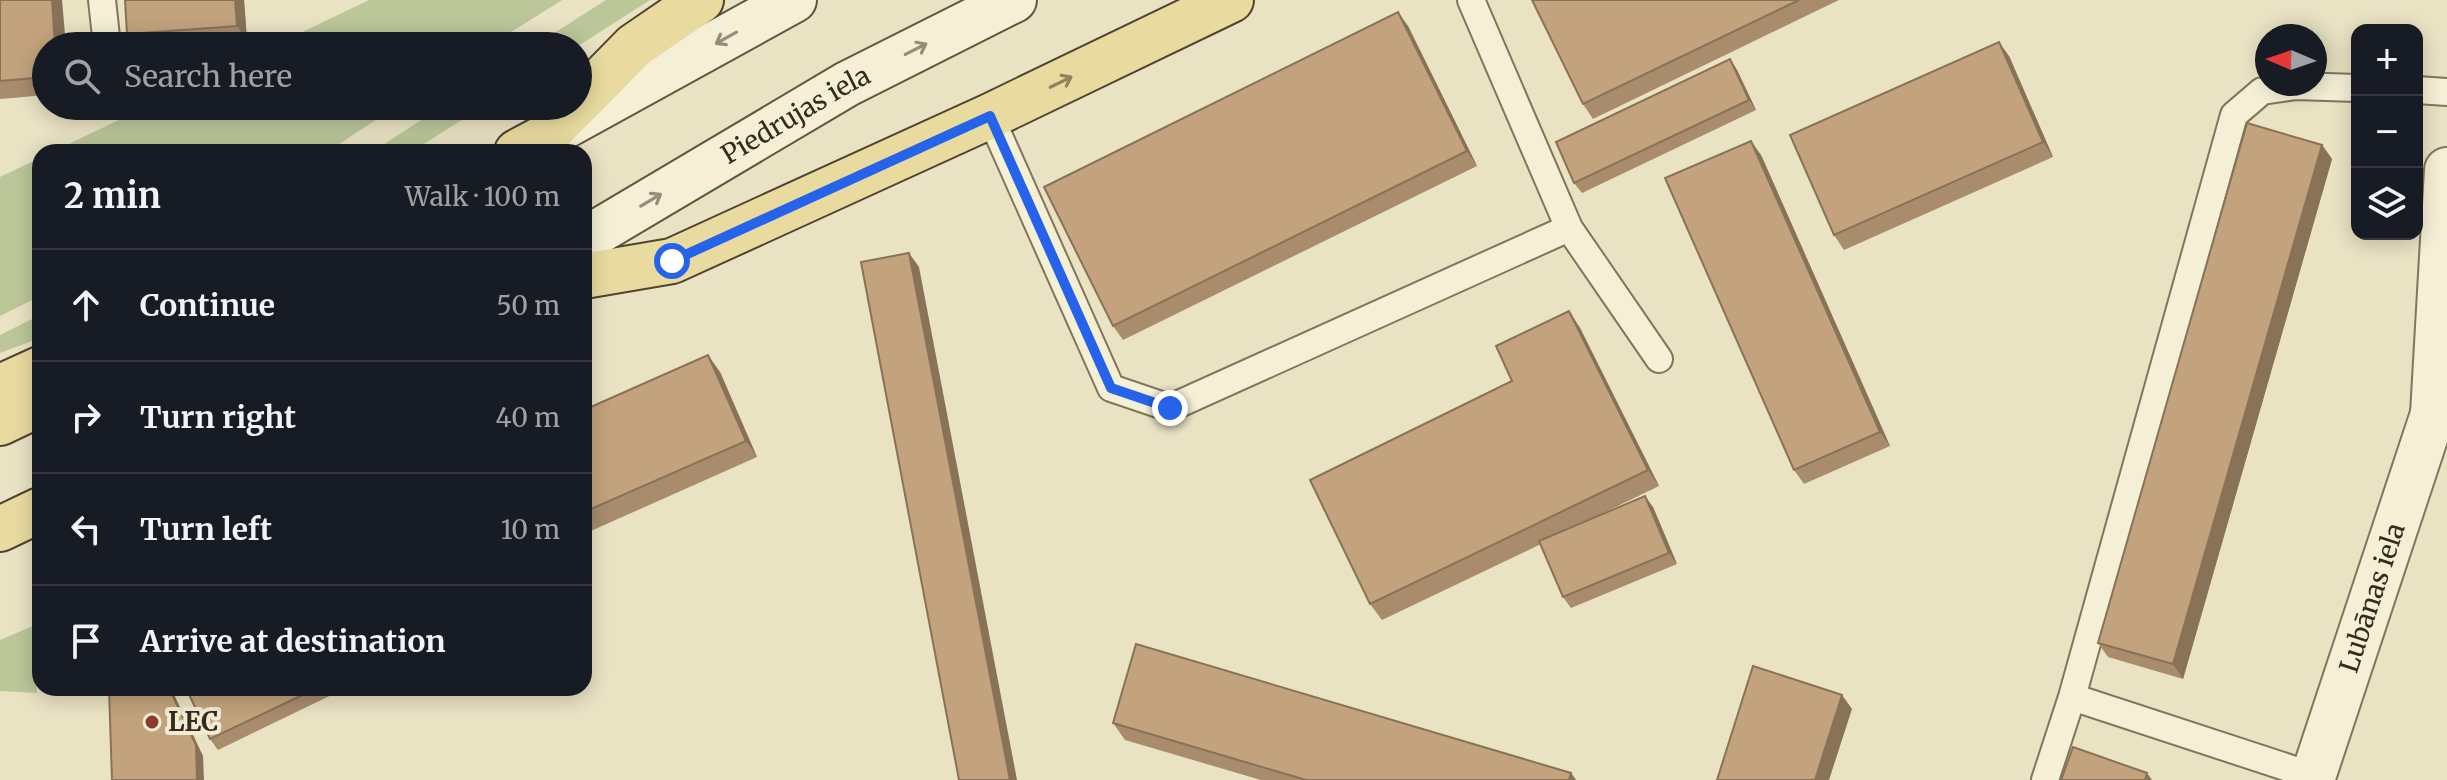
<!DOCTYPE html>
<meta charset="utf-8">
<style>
body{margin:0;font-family:Merriweather,serif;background:#242831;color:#f1f3f6}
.controls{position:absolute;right:24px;top:24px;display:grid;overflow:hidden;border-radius:16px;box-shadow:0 4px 20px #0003}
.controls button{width:72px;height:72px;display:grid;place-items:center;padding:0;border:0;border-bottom:2px solid #363941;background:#171b24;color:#f1f3f6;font:40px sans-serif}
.compass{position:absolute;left:2255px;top:24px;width:72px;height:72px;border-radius:50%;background:#171b24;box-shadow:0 4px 20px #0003;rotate:272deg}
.stop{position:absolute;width:24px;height:24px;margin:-18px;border:6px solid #2563eb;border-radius:50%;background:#fff}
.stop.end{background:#2563eb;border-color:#fff;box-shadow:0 2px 8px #0008}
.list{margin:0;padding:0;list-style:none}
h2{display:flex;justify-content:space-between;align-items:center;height:104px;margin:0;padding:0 32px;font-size:34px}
h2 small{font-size:26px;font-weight:400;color:#9ea1a6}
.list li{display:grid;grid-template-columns:52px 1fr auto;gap:24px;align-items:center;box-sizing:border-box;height:112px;padding:0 32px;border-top:2px solid #363941}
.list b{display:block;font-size:30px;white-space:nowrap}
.list em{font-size:26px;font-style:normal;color:#9ea1a6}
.icon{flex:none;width:44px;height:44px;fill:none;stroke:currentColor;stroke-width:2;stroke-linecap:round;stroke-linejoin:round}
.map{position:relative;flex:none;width:2447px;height:780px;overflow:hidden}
.search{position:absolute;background:#171b24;box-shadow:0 4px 20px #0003;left:32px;top:32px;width:560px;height:88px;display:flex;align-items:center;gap:20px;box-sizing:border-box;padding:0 28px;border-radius:44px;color:#9ea1a6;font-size:30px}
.panel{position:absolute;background:#171b24;box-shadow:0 4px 20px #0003;left:32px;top:144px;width:560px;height:552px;border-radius:24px}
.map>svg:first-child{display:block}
.green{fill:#bbc699}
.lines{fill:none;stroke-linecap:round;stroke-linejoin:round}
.service-casing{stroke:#81755c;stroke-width:30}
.minor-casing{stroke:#81755c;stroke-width:48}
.secondary-casing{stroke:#63563f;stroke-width:48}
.primary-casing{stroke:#504330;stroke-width:48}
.service{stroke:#f5efd6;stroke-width:26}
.minor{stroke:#f5efd6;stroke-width:44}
.secondary{stroke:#f5efd6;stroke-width:44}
.primary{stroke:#e9db9f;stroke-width:44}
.wall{fill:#a88c6c}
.shaded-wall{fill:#887258}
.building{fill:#c3a37d;stroke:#887258;stroke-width:2}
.oneway{stroke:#948d7a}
.oneway2{stroke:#8e835e}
.route{stroke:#2563eb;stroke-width:10}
.poi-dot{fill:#8a3c32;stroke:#f1ecd2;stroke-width:3}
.labels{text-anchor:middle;stroke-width:8;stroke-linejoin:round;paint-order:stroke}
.street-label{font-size:26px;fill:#332b1e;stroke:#f1ecd2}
.poi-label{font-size:26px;font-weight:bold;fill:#332b1e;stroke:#f1ecd2;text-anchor:start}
</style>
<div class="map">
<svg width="2447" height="780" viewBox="0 0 2447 780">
<rect width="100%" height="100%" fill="#e9e2c3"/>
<path class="green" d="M 369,0 L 562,0 L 489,46 L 273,46 Z
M 606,0 L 650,0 L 578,46 L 534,46 Z
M 148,106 L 397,106 L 327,152 L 52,152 Z
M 443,106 L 484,106 L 411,152 L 372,152 Z
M 40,158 L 40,296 L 0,316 L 0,177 Z
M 40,315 L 40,338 L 0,353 L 0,335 Z
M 33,626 L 37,693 L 0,691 L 0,640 Z"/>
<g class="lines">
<defs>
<path id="service" d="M 102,0 L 107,46
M 1471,0 L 1569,228 L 1659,359
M 2417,90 L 2447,92
M 990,116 L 1111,388 L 1170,408 L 1569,228
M 2072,697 L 2313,776
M 2045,780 L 2072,697 L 2234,115 L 2262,91 L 2296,86 L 2357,88"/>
<g id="minor">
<path d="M 2433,414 L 2447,170"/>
<path id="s1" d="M 2312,780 L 2433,414 L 2447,392"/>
</g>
<g id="secondary">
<path d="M 558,130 L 794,0"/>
<path id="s2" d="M 584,240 L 847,84 L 1014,0"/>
</g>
<path id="primary" d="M 578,103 L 634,46 L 701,0
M 517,152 L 543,138 L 575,106
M 584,276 L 672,261 L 990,116 L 1231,0
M 0,387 L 40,369
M 0,423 L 40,404
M 0,529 L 40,510"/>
</defs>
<use href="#service" class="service-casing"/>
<use href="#minor" class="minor-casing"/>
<use href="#secondary" class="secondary-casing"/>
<use href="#primary" class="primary-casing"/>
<use href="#service" class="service"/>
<use href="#minor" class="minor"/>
<use href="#secondary" class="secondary"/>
<use href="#primary" class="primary"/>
</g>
<path class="wall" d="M 0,0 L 46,46 L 46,95 L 0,99 Z
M 244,0 L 247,40 L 169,46 L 135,46 L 127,34 Z
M 1532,0 L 1839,0 L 1593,119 L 1583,104 Z
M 1408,26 L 1477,166 L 1123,340 L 1113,326 Z
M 2009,56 L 2053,157 L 1844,250 L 1834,235 Z
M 1730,59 L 1737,70 L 1756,110 L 1582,193 L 1574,183 Z
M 2322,145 L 2332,159 L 2183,679 L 2108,657 L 2098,643 Z
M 1761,155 L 1890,446 L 1804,484 L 1794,470 Z
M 1569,311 L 1580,328 L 1659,486 L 1593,518 L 1653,507 L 1677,564 L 1571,608 L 1563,597 L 1541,544 L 1382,620 L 1370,604 L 1512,381 Z
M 720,372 L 757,457 L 584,534 L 584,410 Z
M 186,688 L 346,688 L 218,750 L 210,739 Z
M 1113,723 L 1571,773 L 1576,780 L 1261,780 L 1125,740 Z"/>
<path class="shaded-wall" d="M 52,0 L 62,0 L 66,46 L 55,46 Z
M 235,0 L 244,0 L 247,40 L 237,26 Z
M 1398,12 L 1408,26 L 1477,166 L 1467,151 Z
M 1999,42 L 2009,56 L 2053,157 L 2043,142 Z
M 1730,59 L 1737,70 L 1756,110 L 1749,100 Z
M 1751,141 L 1761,155 L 1890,446 L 1880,432 Z
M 2322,145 L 2332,159 L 2183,679 L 2173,664 Z
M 909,253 L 919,267 L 1017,780 L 1010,780 Z
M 1569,311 L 1580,328 L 1659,486 L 1648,470 Z
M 708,355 L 720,372 L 757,457 L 746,441 Z
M 1645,496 L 1653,507 L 1677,564 L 1669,553 Z
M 169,688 L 171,688 L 203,756 L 204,780 L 197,780 Z
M 1842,695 L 1852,709 L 1829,780 L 1815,780 Z
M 1571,773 L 1576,780 L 1569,780 Z
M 2147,773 L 2152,780 L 2145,780 Z"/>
<path class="building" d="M 0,0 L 52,0 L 55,46 L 46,46 L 46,77 L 0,81 Z
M 125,0 L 235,0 L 237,26 L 127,34 Z
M 1532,0 L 1799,0 L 1583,104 Z
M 1398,12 L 1467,151 L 1113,326 L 1044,187 Z
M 1999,42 L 2043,142 L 1834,235 L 1790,135 Z
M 1730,59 L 1749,100 L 1574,183 L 1556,142 Z
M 2247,123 L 2322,145 L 2173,664 L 2098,643 Z
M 1751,141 L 1880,432 L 1794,470 L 1665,178 Z
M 909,253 L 1010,780 L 959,780 L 861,262 Z
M 1569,311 L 1648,470 L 1370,604 L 1310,480 L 1512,381 L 1496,346 Z
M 708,355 L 746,441 L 584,512 L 584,410 Z
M 1645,496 L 1669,553 L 1563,597 L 1539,541 Z
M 1136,644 L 1571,773 L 1569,780 L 1306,780 L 1113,723 Z
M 1753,666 L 1842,695 L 1815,780 L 1717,780 Z
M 109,688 L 169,688 L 196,745 L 197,780 L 112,780 Z
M 186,688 L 317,688 L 210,739 Z
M 2073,747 L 2147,773 L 2145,780 L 2061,780 Z"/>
<defs><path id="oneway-shaft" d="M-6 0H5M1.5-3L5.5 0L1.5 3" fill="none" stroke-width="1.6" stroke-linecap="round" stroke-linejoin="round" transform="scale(2)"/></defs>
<g class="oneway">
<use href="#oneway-shaft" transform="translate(726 38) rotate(151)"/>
<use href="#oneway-shaft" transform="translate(916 49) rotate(-27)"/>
<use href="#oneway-shaft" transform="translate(651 200) rotate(-31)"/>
</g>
<use class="oneway2" href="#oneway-shaft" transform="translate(1061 82) rotate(-26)"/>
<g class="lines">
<path class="route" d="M 672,261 L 990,116 L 1111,388 L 1170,408"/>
</g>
<circle class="poi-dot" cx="152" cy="722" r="8"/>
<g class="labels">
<g class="street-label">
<text dy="9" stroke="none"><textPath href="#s2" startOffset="246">Piedrujas iela</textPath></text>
<text dy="9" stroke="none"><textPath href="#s1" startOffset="192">Lubānas iela</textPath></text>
</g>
<g class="poi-label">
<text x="168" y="731">LEC</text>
</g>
</g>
</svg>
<div class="controls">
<button>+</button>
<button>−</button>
<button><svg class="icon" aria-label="layers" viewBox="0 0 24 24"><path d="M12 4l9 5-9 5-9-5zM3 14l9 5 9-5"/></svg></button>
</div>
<svg class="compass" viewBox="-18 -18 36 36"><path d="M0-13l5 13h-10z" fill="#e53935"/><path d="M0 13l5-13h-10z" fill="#9ea1a6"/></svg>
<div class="stop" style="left:672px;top:261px"></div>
<div class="stop end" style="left:1170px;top:408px"></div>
<div class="search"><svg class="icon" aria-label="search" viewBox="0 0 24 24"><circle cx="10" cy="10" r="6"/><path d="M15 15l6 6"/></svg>Search here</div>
<section class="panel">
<h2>2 min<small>Walk · 100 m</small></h2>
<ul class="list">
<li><svg class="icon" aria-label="ahead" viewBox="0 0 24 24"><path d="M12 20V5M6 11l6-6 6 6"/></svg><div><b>Continue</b></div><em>50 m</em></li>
<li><svg class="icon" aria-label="right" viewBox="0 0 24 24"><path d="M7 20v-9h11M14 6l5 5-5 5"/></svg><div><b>Turn right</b></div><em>40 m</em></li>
<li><svg class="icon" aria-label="left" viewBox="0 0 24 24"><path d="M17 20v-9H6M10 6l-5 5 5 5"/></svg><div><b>Turn left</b></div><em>10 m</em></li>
<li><svg class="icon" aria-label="arrive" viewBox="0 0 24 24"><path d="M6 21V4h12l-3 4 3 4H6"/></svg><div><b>Arrive at destination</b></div></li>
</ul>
</section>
</div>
